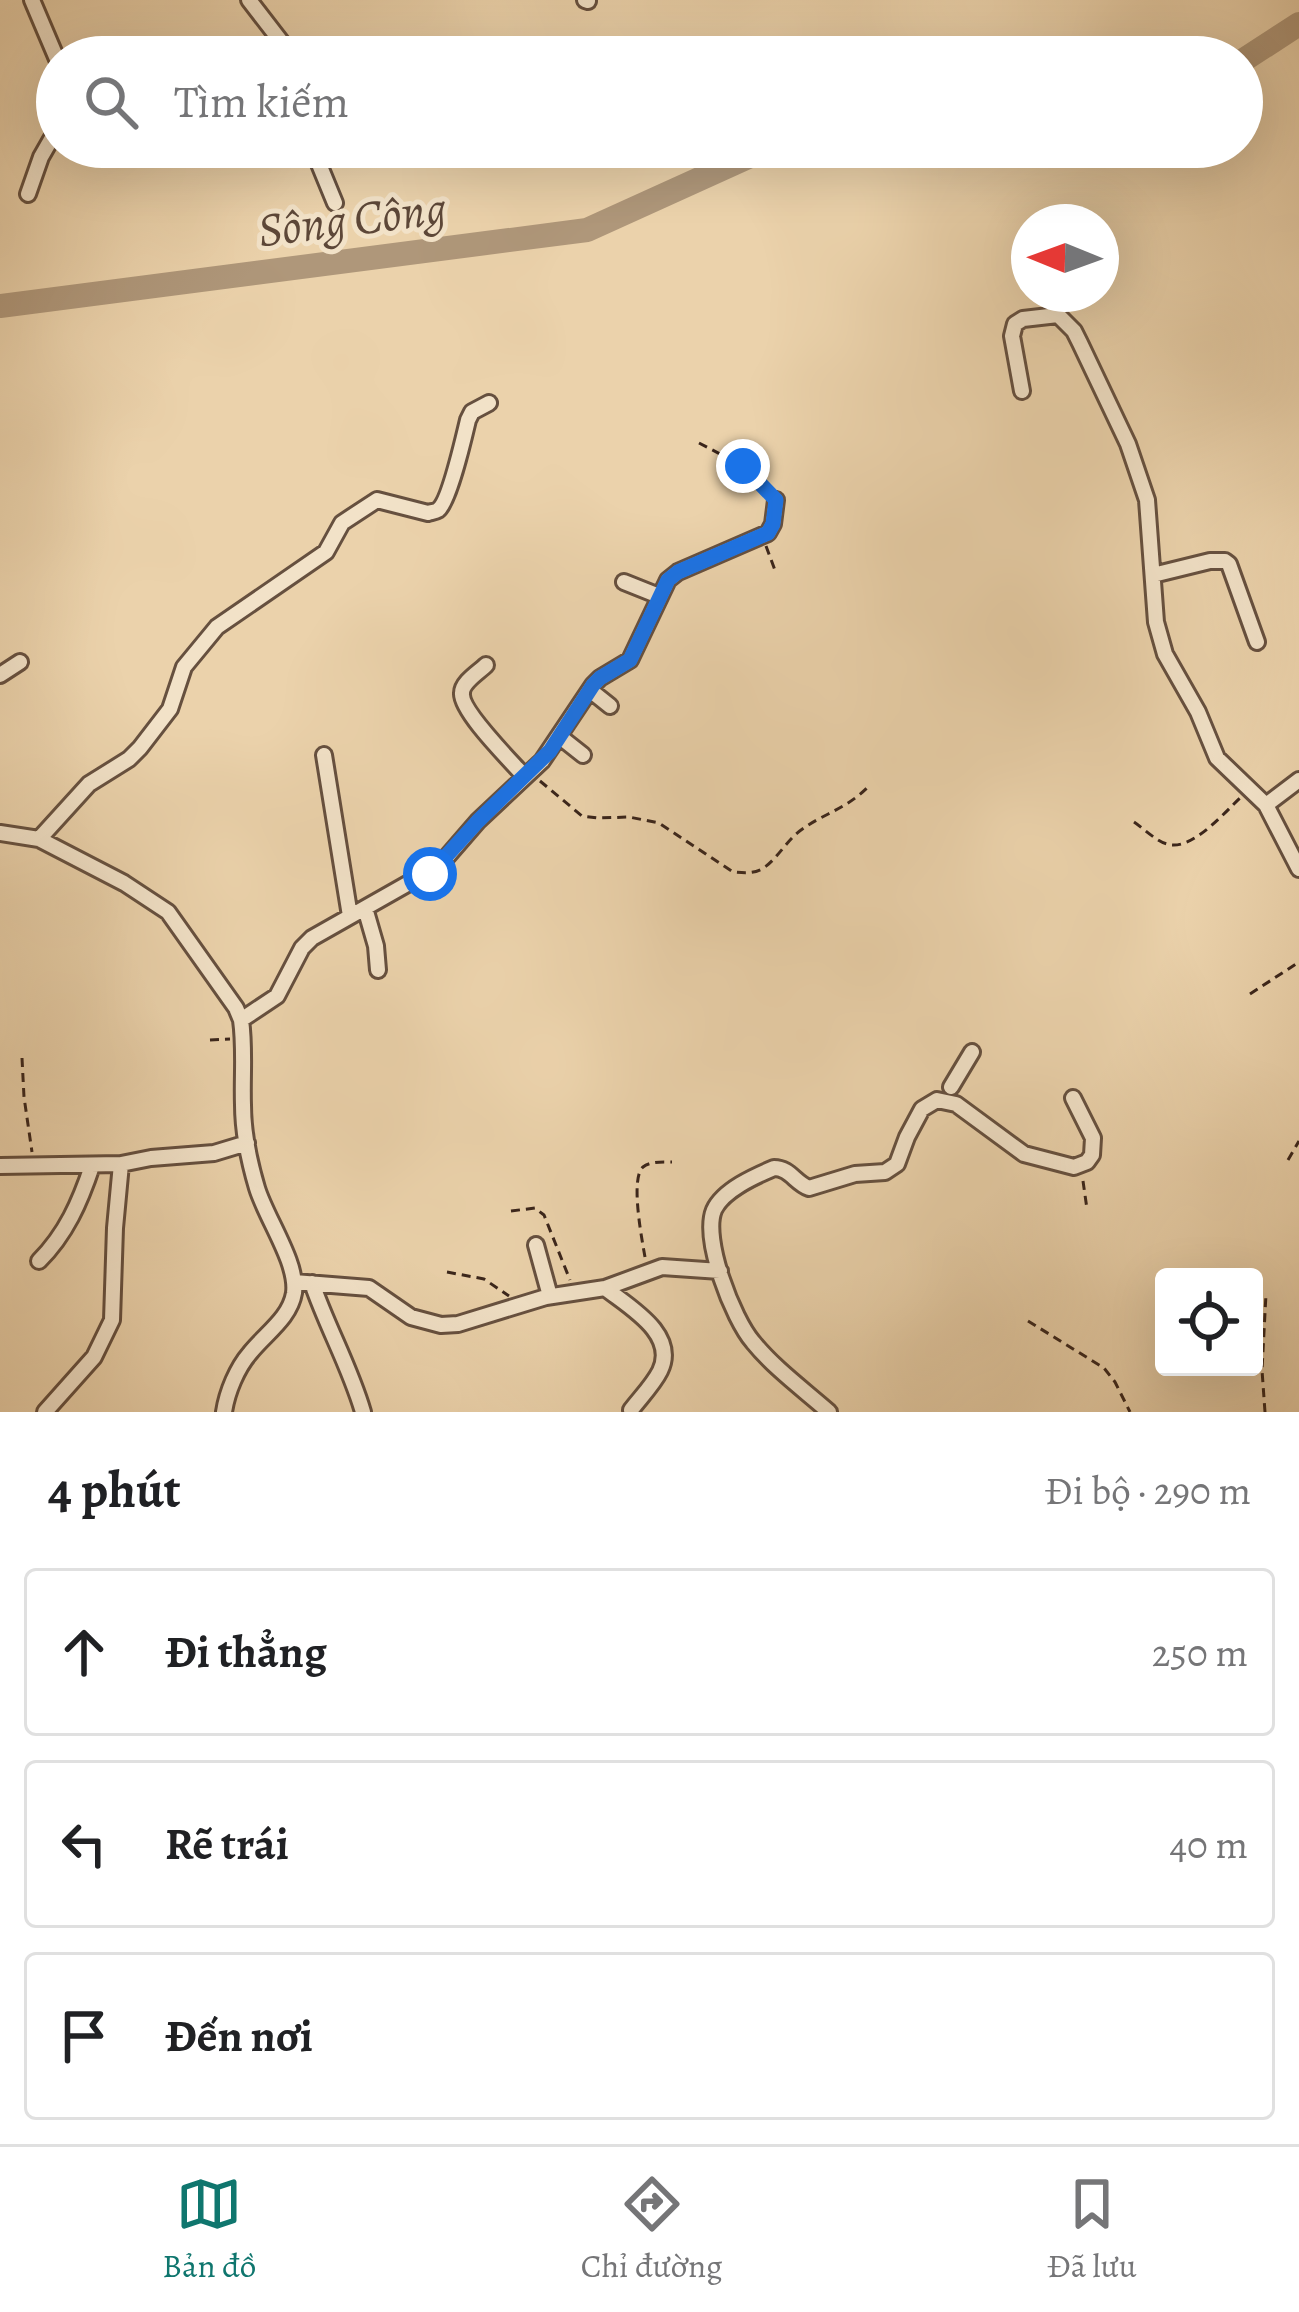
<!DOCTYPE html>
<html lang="vi">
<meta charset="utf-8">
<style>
body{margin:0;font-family:Alegreya,serif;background:#f6f6f6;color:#202124}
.controls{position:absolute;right:36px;bottom:36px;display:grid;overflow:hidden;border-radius:12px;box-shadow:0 12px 48px #0002}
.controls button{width:108px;height:108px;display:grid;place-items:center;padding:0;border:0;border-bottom:3px solid #e0e0e0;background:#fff;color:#202124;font:60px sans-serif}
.compass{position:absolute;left:1011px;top:204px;width:108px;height:108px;border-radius:50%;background:#fff;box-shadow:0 12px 48px #0002;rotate:271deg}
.stop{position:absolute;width:36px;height:36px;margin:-27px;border:9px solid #1a73e8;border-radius:50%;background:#fff}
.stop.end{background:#1a73e8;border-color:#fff;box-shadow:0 3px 12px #0008}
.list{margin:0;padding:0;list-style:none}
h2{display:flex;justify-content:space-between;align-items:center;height:156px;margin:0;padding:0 48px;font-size:51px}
h2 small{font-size:39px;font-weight:400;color:#757577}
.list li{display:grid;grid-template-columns:78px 1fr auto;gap:36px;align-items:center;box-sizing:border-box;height:168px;margin:0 24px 24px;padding:0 24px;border:3px solid #e0e0e0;border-radius:12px}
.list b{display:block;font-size:45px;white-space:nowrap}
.list em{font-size:39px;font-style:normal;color:#757577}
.icon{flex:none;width:66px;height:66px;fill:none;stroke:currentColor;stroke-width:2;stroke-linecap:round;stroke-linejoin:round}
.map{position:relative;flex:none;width:1299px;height:1412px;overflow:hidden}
.search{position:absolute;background:#fff;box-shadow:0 12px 48px #0002;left:36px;right:36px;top:36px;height:132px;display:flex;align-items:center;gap:30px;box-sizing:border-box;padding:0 42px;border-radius:66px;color:#757577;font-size:45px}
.sheet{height:732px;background:#fff}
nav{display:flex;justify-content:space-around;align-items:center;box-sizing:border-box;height:168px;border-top:3px solid #e0e0e0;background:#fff;font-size:33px;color:#757577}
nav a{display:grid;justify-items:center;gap:6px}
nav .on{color:#0f766e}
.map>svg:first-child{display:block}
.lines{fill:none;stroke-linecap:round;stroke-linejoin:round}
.river{stroke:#af977a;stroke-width:24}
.minor-casing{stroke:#66503f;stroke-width:20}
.path{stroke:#3a251b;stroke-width:3;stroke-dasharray:9 6;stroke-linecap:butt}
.minor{stroke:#f2e2c8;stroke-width:14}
.route{stroke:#1a73e8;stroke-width:15}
.labels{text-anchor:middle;stroke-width:10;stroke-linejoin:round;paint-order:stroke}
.water-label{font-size:48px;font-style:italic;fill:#5d4738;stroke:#f2e2c8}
</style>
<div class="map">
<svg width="1299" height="1412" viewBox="0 0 1299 1412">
<rect width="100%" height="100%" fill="#ebd2ab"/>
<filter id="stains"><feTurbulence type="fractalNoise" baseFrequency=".00167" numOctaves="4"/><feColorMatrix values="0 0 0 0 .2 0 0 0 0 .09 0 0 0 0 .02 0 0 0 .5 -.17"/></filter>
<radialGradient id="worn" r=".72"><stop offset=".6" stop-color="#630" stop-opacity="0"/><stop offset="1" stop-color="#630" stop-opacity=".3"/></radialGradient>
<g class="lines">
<path class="river" d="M 1242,61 L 1299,24
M 0,306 L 587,230 L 770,147"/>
<defs>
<path id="minor" d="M 32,0 L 57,59
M 249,0 L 293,57
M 585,0 L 588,1
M 312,147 L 335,203
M 28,194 L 41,157 L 57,129
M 1056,294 L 1058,315
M 1022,391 L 1012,336 L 1015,324 L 1023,319 L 1058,315 L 1074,331 L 1080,343 L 1128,444 L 1147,500 L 1156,622 L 1165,654 L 1198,712 L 1217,758 L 1266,805 L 1299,869
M 1153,575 L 1210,561 L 1225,561 L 1229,564 L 1257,642
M 624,582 L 659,596
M 486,665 C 479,672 462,682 462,693 C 460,711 512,762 525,777
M 0,675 L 20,662
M 590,690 L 610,706
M 559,736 L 583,755
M 324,755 L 350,916
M 1266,805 L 1299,780
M 0,833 L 39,839 L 124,883 L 168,912 L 236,1008 L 241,1020 C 245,1048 242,1076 243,1105 C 243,1132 249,1161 257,1188 C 266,1218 298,1263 294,1293 C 290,1318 265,1334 250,1353 C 237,1368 227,1392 224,1412
M 39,839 L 89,784 L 129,759 L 140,748 L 170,709 L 184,667 L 217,627 L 326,552 L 342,523 L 377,500 L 428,513 C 431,512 435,512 438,510 C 449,502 464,437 468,420 L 472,412 L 489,403
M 365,908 L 376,946 L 378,970
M 241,1020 L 277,996 L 302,948 L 312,938 L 439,866 L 478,821 L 542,761 L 593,685 L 600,678 L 630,660 L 668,580 L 678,572 L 768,533 L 773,524 L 776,500
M 951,1087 L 972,1052
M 0,1166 L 121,1164 L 151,1158 L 214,1153 L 247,1143
M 536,1245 L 550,1296
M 39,1261 C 66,1234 80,1202 92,1166
M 294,1282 L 369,1288 L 411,1317 L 441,1325 L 458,1324 L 546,1297 L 605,1288 L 662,1267 L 720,1271
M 312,1283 C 327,1327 350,1367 363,1412
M 605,1288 C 629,1307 678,1334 660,1371 C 653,1385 640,1398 631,1410
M 45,1412 L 94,1357 L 112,1320 L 115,1228 L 121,1164
M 829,1412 C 804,1390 774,1368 753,1342 C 733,1319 702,1239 714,1210 C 723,1190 755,1176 774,1168 C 790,1168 795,1183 809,1188 L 855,1174 L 885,1172 L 897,1164 L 907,1137 L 922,1109 L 937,1100 L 956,1104 L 1024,1154 L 1074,1167 L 1087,1162 L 1092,1155 L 1093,1138 L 1073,1098"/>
</defs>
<use href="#minor" class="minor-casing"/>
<path class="path" d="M 699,443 L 743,466 L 766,489
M 766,546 L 776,573
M 540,781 L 582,816 L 598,818 L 629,817 L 659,823 L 733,872 C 744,873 752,874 762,869 C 775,861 784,845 796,834 C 820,814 844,811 868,787
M 1134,822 C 1143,828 1156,841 1167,844 C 1191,852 1224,813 1240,798
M 1250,994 L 1299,962
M 210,1040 L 230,1039
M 22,1058 L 24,1097 L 32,1152
M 1288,1160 L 1299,1141
M 1083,1181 L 1087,1209
M 511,1211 L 535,1208 L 544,1215 L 570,1280
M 645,1257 C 642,1240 630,1178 643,1167 C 650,1161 664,1162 672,1162
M 447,1272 L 484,1279 L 509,1296
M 1028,1321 L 1104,1368 L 1115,1382 L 1130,1412
M 1265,1412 L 1262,1370 L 1266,1294"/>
<use href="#minor" class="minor"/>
</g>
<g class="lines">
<path class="route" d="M 430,874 L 478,821 L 550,751 L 593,685 L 600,678 L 630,660 L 668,580 L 678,572 L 768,533 L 773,524 L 776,500 L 743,466"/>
</g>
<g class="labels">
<g class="water-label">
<text transform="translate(352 218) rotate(-7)" y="17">Sông Công</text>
</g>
</g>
<rect width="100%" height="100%" filter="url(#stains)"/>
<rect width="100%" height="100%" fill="url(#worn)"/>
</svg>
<div class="controls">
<button><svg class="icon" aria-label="locate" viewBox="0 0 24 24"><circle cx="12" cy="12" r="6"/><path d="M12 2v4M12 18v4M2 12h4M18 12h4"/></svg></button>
</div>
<svg class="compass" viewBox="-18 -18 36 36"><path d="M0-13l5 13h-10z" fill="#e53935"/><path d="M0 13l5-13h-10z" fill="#757577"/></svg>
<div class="stop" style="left:430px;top:874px"></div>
<div class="stop end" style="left:743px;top:466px"></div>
<div class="search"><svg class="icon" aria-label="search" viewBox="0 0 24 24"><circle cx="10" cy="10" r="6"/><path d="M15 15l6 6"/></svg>Tìm kiếm</div>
</div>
<section class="sheet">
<h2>4 phút<small>Đi bộ · 290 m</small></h2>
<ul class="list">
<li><svg class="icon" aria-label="ahead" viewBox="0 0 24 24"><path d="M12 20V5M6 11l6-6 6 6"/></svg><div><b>Đi thẳng</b></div><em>250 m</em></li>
<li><svg class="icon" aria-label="left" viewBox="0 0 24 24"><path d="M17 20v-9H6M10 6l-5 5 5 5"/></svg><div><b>Rẽ trái</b></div><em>40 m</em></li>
<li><svg class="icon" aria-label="arrive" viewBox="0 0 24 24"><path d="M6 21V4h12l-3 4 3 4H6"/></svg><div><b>Đến nơi</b></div></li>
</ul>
</section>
<nav>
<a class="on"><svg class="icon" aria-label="map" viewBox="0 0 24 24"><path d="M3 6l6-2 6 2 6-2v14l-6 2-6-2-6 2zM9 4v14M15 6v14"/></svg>Bản đồ</a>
<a><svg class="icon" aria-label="directions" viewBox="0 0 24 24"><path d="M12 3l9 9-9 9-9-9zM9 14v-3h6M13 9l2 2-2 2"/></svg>Chỉ đường</a>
<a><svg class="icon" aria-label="saved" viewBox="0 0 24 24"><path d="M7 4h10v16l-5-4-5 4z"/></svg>Đã lưu</a>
</nav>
